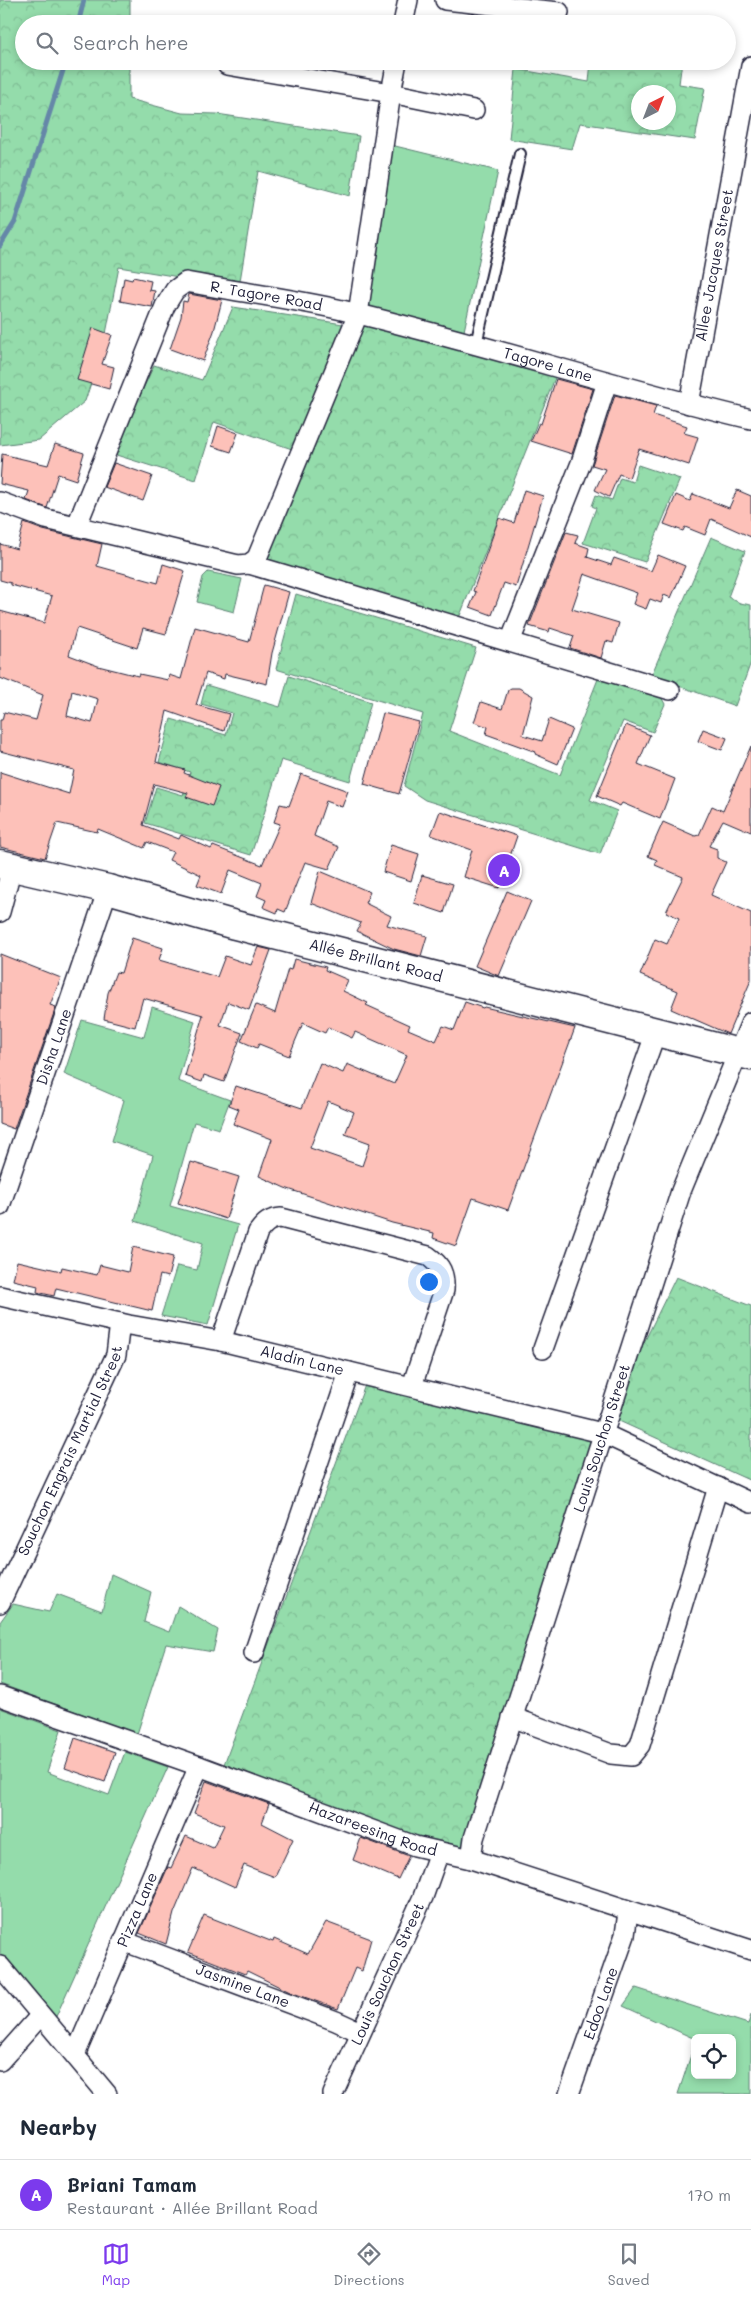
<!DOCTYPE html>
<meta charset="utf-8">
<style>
body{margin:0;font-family:Mali,sans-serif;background:#f2f2f3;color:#1f2937}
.controls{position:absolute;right:15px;bottom:15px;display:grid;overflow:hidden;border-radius:8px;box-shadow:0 2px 8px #0003}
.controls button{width:45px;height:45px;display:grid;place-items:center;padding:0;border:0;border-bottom:1px solid #e0e1e3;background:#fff;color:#1f2937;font:25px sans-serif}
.compass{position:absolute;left:631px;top:85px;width:45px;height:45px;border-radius:50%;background:#fff;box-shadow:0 2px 8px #0003;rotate:42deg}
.you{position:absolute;left:428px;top:1281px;width:18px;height:18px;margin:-12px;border:4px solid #fff;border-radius:50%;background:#1a73e8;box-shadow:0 0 0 8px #1a73e833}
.badge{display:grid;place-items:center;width:32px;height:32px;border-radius:50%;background:#7c3aed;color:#fff;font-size:16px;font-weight:700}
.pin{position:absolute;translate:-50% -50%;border:2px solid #fff;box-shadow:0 1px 5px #0006}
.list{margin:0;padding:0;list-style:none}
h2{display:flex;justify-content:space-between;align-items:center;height:65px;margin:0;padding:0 20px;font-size:21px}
h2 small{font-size:16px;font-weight:400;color:#747a83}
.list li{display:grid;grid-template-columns:32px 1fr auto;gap:15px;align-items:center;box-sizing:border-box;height:70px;padding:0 20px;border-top:1px solid #e0e1e3}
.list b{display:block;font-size:19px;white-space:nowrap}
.list p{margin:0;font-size:16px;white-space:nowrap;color:#747a83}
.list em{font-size:16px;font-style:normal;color:#747a83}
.icon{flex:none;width:28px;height:28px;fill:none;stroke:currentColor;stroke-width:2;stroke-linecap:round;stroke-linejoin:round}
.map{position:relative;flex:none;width:751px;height:2094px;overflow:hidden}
.search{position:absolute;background:#fff;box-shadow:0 2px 8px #0003;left:15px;right:15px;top:15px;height:55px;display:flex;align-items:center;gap:12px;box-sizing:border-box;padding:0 18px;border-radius:28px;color:#747a83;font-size:19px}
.sheet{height:135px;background:#fff}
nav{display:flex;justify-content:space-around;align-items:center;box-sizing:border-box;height:70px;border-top:1px solid #e0e1e3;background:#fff;font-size:14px;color:#747a83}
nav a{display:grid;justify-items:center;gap:2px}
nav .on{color:#7c3aed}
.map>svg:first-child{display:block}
.grass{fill:#94dcab;stroke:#5b7f73}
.forest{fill:url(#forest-crowns);stroke:#5b7f73;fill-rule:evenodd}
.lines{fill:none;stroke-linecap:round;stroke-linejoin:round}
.stream{stroke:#6587a8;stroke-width:5}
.building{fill:#fdc1b9;stroke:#22223b;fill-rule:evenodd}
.service-casing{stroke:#22223b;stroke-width:14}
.minor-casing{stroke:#22223b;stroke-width:22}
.secondary-casing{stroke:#22223b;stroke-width:31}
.service{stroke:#fff;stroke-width:10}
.minor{stroke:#fff;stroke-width:19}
.secondary{stroke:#fff;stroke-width:28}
.labels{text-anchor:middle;stroke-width:4;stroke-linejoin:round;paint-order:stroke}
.street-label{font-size:15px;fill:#22223b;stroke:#fff}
</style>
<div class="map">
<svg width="751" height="2094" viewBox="0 0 751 2094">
<defs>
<pattern id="forest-crowns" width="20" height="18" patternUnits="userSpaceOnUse" patternTransform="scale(1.25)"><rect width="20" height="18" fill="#94dcab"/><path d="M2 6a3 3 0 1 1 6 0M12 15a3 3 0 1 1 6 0" fill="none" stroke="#7fbc94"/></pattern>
</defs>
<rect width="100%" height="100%" fill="#fff"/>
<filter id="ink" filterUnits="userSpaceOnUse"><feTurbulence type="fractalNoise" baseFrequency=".02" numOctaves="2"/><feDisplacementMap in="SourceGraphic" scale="10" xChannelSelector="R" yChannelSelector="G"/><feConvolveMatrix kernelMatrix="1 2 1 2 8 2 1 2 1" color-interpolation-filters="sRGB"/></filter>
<g filter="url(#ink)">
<path class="grass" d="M 391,145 L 498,171 L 464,331 L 364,306 Z
M 208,572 L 242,579 L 234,612 L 197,602 L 203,577 Z
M 152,1007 L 195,1021 L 178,1081 L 230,1100 L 219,1129 L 194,1122 L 170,1206 L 238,1225 L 208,1325 L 161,1316 L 177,1266 L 197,1270 L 203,1243 L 135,1221 L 153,1155 L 112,1141 L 124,1100 L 64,1074 L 82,1020 L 144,1037 Z
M 111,1574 L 151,1592 L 144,1622 L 169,1632 L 178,1606 L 218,1630 L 213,1652 L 166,1644 L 137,1734 L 0,1684 L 0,1622 L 13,1604 L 49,1612 L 57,1594 L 102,1611 Z
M 0,1708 L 61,1730 L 47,1772 L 109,1795 L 125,1752 L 168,1767 L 54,2021 L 0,1955 Z
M 636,1988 L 748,2024 L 751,2015 L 751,2094 L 678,2094 L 695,2043 L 695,2075 L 732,2075 L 732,2038 L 695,2039 L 623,2006 Z"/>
<path class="forest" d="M 0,0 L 130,0 L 130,24 L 24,24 L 24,61 L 129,61 L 129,99 L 182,113 L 217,114 L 359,136 L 350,196 L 258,171 L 239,287 L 119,267 L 104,344 L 85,401 L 39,440 L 0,445 Z
M 591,61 L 682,61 L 679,84 L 705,88 L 695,140 L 580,123 L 572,149 L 509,139 L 516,69 L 589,82 ZM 638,92 L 668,92 L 668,122 L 638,122 Z
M 233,307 L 343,324 L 292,449 L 214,422 L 196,480 L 113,454 L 154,365 L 202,380 Z
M 367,317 L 559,368 L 455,628 L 264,565 Z
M 638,465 L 680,479 L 645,562 L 583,543 L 596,508 L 592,506 L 596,495 L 612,500 L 620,478 L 633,482 Z
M 711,537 L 745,551 L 728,597 L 740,603 L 751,605 L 751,662 L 735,706 L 651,676 Z
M 296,594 L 476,648 L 449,731 L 560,775 L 598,679 L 661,697 L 665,704 L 653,732 L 623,721 L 590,800 L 617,811 L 600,854 L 425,800 L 404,786 L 423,714 L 276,669 Z
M 289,676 L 371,702 L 350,781 L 281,760 L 251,855 L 145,823 L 156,787 L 183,795 L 190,772 L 159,762 L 171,719 L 226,735 L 232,713 L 201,704 L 206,685 L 280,707 Z
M 676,1277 L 751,1306 L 751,1481 L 608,1416 Z
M 368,1377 L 591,1441 L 462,1857 L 223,1767 Z"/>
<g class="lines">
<path class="stream" d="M 78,24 L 84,0
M 0,246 L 15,222 L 66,61"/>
</g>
<path class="building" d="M 133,277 L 151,281 L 149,290 L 155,291 L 152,307 L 120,301 L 124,278 L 132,280 Z
M 189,294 L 222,300 L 214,331 L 203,361 L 170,349 L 181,317 L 183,301 L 187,302 Z
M 93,328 L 112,335 L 102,364 L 114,367 L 109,389 L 77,380 Z
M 556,379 L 593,389 L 572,454 L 531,441 L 539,423 L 541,424 Z
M 615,395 L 656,406 L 653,415 L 687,426 L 684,433 L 698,437 L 689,465 L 639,449 L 629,478 L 619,474 L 609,497 L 595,490 L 605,469 L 592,465 Z
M 218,426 L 238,433 L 231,452 L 212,446 Z
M 55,444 L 84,453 L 76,480 L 58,474 L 47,508 L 26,500 L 29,491 L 0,484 L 2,454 L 48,465 Z
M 114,463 L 152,476 L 143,501 L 104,487 Z
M 524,490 L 543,496 L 516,587 L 504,583 L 492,615 L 470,607 L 476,592 L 473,591 L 499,518 L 514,523 Z
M 737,490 L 751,496 L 751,537 L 711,519 L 705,535 L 685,527 L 683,531 L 664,524 L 676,495 L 690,501 L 693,494 L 729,508 Z
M 24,523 L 43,530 L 102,544 L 97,566 L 158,583 L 163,564 L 185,571 L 166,634 L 143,628 L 137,648 L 77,628 L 76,630 L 69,655 L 98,666 L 138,676 L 139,674 L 168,680 L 169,675 L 181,679 L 195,627 L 249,642 L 264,585 L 289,592 L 272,653 L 267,684 L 225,674 L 224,679 L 206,673 L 196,705 L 229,714 L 224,731 L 167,711 L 156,762 L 185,770 L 184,773 L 219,787 L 212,806 L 186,797 L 188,793 L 154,784 L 143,825 L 179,839 L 181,835 L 211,849 L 213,846 L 262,865 L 280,824 L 274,822 L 280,804 L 289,806 L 301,774 L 348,791 L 342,807 L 326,801 L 314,836 L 339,847 L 329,869 L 305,862 L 285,912 L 278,909 L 277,913 L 263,907 L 266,900 L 257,896 L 262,883 L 230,870 L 221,894 L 197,885 L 201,875 L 169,860 L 173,852 L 147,842 L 144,848 L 98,829 L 97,832 L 57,823 L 45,858 L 0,847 L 0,772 L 69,794 L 74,770 L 0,751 L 0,720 L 2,720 L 4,712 L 36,720 L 43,695 L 0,678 L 0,611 L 44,623 L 52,596 L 11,585 L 11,583 L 0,580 L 0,544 L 17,549 ZM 72,691 L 98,699 L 92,723 L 67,716 Z
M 566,532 L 578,535 L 575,543 L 589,548 L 587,557 L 611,565 L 614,558 L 651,571 L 658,555 L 685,566 L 671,598 L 664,595 L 661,603 L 650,599 L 646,609 L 633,604 L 637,593 L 584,574 L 572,609 L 619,623 L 613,643 L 606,641 L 601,658 L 570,648 L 574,636 L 550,628 L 549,632 L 529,626 Z
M 511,688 L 519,688 L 533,696 L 523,735 L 542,741 L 549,719 L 572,729 L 558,764 L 535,754 L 536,752 L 486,734 L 488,727 L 474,722 L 481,702 L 502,709 L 508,690 Z
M 383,713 L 419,722 L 399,794 L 364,784 Z
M 626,725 L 650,735 L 638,764 L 675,779 L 660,819 L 622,803 L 620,806 L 597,796 Z
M 703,729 L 727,738 L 722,750 L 698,741 Z
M 751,746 L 751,832 L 723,820 L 709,846 L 717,849 L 717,858 L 726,862 L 711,895 L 751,913 L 751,980 L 728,1034 L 671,1009 L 678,991 L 640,975 L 655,939 L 667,944 L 679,918 L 666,912 L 683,877 L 655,865 L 657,860 L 648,856 L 663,822 L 695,836 L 699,835 L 712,806 L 723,811 Z
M 440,811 L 517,836 L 499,888 L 464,877 L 472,850 L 431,835 Z
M 391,845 L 419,854 L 411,881 L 383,872 Z
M 320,871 L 370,892 L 365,903 L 391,916 L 387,925 L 427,936 L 421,956 L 394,949 L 357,931 L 361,923 L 311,903 Z
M 422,875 L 453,884 L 444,913 L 414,903 Z
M 507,891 L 531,901 L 499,976 L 475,966 Z
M 132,938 L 163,948 L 159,960 L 217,977 L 225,956 L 251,965 L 258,947 L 271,950 L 249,1010 L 228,1002 L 220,1025 L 242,1033 L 224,1082 L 204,1075 L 202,1082 L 185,1076 L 203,1015 L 143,998 L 135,1027 L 104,1019 L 108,993 L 116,972 L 121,973 Z
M 0,954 L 61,978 L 50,1005 L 56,1007 L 14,1129 L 0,1124 Z
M 294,959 L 326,967 L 325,970 L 348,980 L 343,991 L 368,1003 L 366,1005 L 410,1025 L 408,1029 L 436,1041 L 443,1026 L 454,1030 L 465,1002 L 483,1008 L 484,1007 L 575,1028 L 508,1210 L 473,1198 L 456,1246 L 433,1238 L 434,1233 L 392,1223 L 285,1188 L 259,1176 L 272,1139 L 233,1124 L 239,1109 L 229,1105 L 236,1086 L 302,1108 L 320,1063 L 343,1073 L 347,1064 L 394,1084 L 407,1055 L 355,1032 L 352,1038 L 328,1027 L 325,1033 L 303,1023 L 289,1056 L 259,1044 L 257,1048 L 241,1041 L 256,1005 L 275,1013 L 288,969 L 291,970 ZM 328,1101 L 354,1112 L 345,1134 L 370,1143 L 362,1166 L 310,1148 Z
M 191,1162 L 239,1177 L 226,1219 L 178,1203 Z
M 133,1247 L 173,1257 L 168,1277 L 160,1275 L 152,1311 L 56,1288 L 54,1296 L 37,1292 L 38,1286 L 13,1280 L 17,1261 L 61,1271 L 62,1267 L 97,1275 L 100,1265 L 128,1272 Z
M 75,1738 L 115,1752 L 105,1782 L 65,1768 Z
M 206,1781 L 269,1804 L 262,1823 L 293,1839 L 275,1877 L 244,1865 L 235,1887 L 193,1868 L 174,1913 L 166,1944 L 139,1933 L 168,1867 L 171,1868 L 186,1836 L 213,1848 L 224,1825 L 194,1813 Z
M 361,1838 L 409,1856 L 398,1879 L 353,1860 Z
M 204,1915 L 273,1942 L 274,1939 L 308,1954 L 326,1922 L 371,1939 L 362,1971 L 355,1968 L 338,2009 L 290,1992 L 247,1971 L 245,1974 L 188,1952 Z"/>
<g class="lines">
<defs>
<path id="service" d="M 476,344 L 520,154"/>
<g id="minor">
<path d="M 445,0 L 559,12"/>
<path d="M 403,24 L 408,0"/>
<path d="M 227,65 L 391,93 L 397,61"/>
<path id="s1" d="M 689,404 L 751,66"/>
<path d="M 0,502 L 46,519 L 238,565 L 249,564 L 257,558 L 358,314 L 391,93 L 474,110"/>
<path id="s2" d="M 77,525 L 165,306 L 175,290 L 186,282 C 239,292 294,299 346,311 C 482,343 615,387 751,419"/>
<path d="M 249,564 L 670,690"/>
<path d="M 510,642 L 581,463 L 607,382"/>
<path d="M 0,912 L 12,867"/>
<path id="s3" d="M 0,1206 L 108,889"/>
<path id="s4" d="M 0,1296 L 129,1325 L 221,1341 L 602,1433 L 751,1503"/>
<path d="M 221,1341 L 258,1232 C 265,1223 269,1219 281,1218 L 428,1256 C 441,1265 445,1274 444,1290 L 412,1386"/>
<path d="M 543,1349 L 656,1032"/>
<path id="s5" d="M 0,1603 L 116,1355 L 120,1323"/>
<path d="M 254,1653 L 349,1372"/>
<path id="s6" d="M 0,1696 L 199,1766 L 415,1846 L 471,1859 L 751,1950"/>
<path d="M 512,1717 L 611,1754 L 631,1756 L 640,1745 L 718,1487"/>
<path id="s7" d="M 471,1859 L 474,1838 L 681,1191 L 751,1022"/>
<path id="s8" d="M 123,1941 L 336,2021 L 360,2032"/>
<path d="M 0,1966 L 107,2094"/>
<path id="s9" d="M 75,2055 L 199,1766"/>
<path d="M 0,2061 L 40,2016"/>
<path id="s10" d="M 333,2094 L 423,1897 L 439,1852"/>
<path id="s11" d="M 569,2094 L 625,1935 L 628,1912"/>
</g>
<g id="secondary">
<path id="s12" d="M 0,864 L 108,889 L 235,925 L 751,1056"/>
</g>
</defs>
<use href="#service" class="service-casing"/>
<use href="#minor" class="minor-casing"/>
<use href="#secondary" class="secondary-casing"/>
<use href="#service" class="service"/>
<use href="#minor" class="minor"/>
<use href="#secondary" class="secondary"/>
</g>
</g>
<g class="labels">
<g class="street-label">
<text dy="5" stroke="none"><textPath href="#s1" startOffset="141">Allee Jacques Street</textPath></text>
<text dy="5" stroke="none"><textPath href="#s2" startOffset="350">R. Tagore Road</textPath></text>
<text dy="5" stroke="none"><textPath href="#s2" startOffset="640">Tagore Lane</textPath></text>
<text dy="5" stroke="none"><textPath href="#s12" startOffset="388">Allée Brillant Road</textPath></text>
<text dy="5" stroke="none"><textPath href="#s3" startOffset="168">Disha Lane</textPath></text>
<text dy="5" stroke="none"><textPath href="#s4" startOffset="309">Aladin Lane</textPath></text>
<text dy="5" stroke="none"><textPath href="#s7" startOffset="441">Louis Souchon Street</textPath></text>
<text dy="5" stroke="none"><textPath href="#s5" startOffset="168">Souchon Engrais Martial Street</textPath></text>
<text dy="5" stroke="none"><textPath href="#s6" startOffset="396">Hazareesing Road</textPath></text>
<text dy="5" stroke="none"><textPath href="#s9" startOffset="158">Pizza Lane</textPath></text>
<text dy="5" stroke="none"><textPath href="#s10" startOffset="132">Louis Souchon Street</textPath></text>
<text dy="5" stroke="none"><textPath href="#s8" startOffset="128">Jasmine Lane</textPath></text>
<text dy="5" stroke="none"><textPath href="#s11" startOffset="96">Edoo Lane</textPath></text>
</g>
</g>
</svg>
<div class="controls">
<button><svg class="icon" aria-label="locate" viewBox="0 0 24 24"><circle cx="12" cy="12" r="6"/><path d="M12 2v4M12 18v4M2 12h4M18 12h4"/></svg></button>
</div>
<svg class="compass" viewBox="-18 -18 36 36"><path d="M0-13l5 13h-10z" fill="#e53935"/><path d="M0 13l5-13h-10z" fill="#747a83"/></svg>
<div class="you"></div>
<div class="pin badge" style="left:504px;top:870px">A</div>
<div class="search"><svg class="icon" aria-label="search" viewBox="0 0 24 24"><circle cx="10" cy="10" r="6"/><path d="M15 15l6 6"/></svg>Search here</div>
</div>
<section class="sheet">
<h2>Nearby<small></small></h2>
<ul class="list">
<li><span class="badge">A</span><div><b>Briani Tamam</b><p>Restaurant · Allée Brillant Road</p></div><em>170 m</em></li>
</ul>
</section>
<nav>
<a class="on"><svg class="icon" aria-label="map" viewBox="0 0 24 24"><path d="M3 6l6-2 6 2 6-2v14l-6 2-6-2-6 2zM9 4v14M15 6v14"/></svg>Map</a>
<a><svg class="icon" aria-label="directions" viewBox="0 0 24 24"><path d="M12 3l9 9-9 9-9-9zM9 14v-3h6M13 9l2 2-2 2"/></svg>Directions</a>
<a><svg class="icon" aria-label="saved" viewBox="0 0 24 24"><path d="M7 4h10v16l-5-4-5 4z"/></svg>Saved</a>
</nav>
